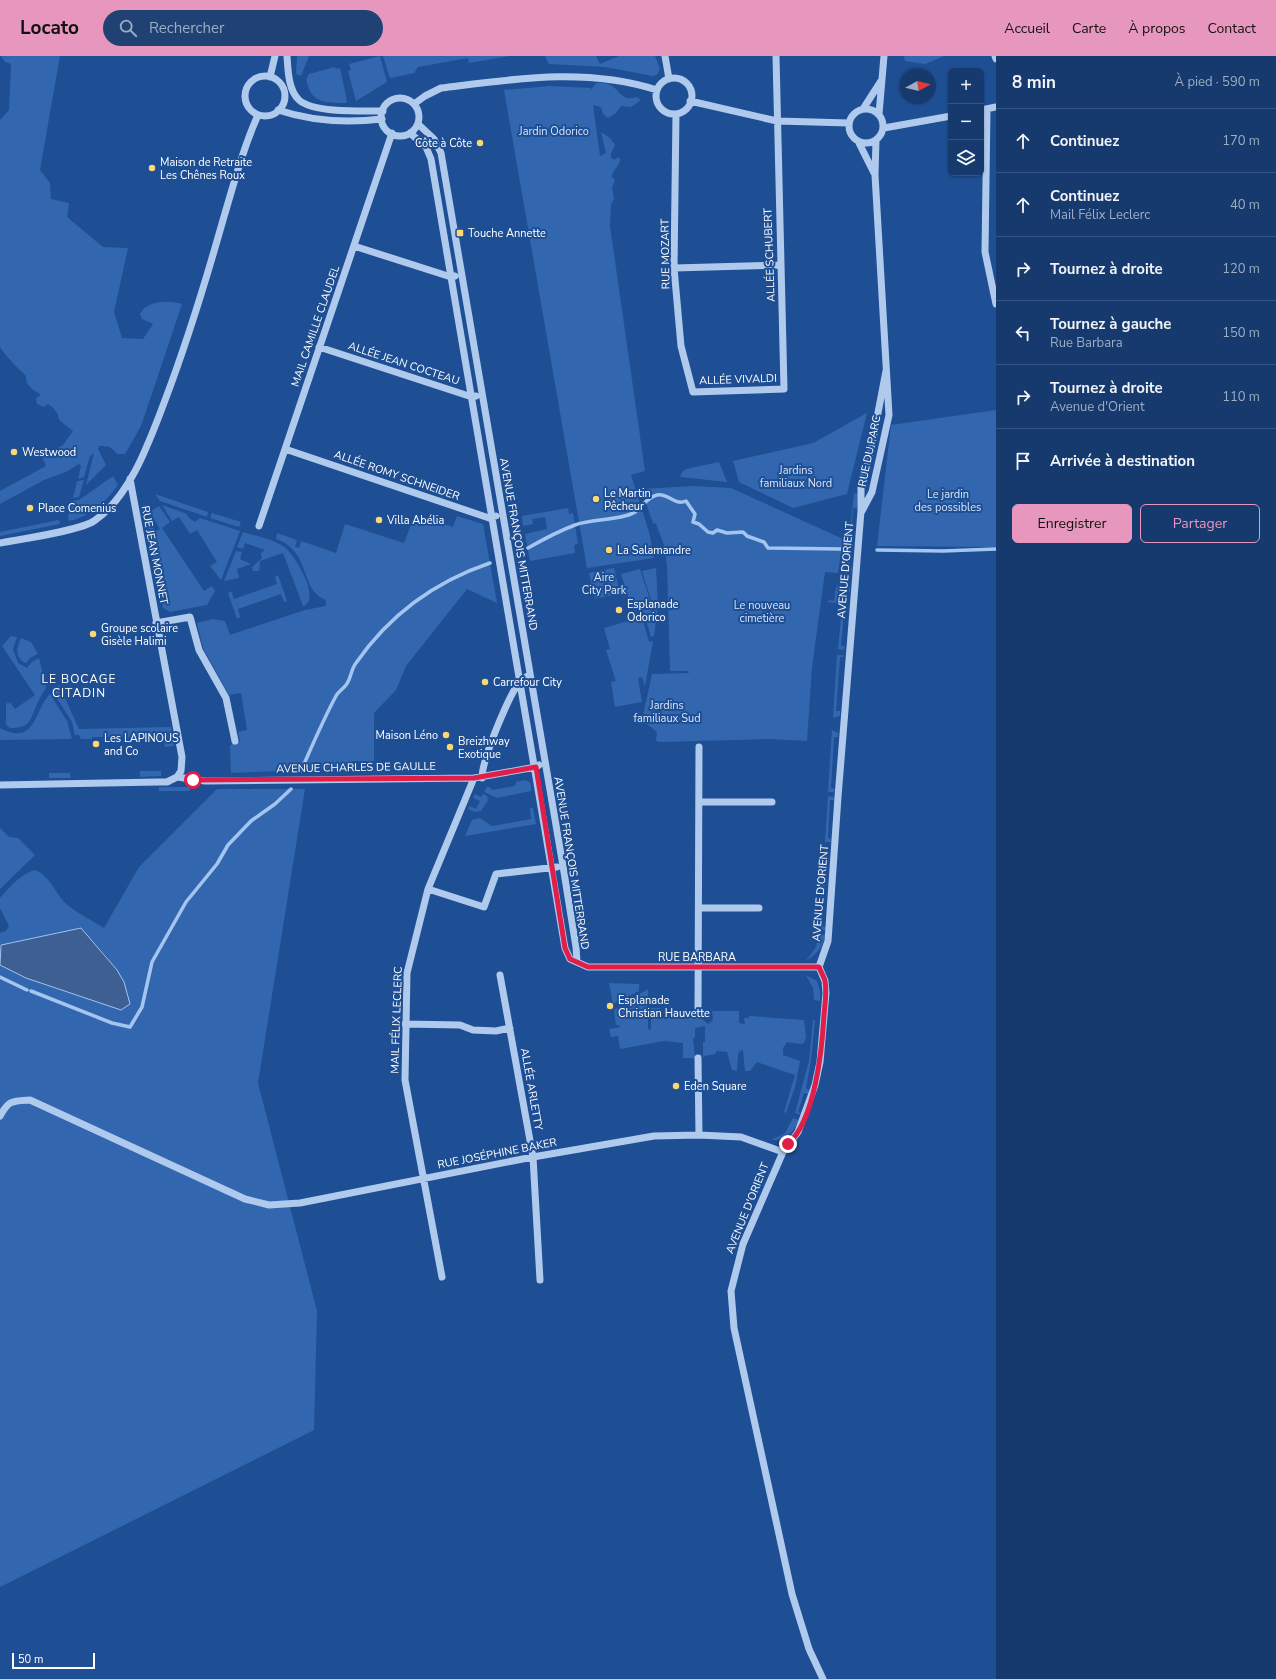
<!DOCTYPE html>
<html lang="fr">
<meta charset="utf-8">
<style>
body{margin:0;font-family:"Nunito Sans",sans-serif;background:#1f4173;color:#f1f3f6}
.controls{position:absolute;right:12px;top:12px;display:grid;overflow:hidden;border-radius:6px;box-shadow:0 1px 3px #0004}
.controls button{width:36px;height:36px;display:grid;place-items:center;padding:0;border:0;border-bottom:1px solid #355481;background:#163a6e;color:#f1f3f6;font:20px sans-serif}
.compass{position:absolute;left:900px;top:12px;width:36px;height:36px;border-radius:50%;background:#163a6e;box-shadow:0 1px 3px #0004;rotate:82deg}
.scale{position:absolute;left:12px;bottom:10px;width:83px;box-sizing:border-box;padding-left:4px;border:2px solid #fff;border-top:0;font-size:11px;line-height:14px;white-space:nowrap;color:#fff;-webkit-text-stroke:3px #1e4e93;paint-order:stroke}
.stop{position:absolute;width:12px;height:12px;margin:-9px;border:3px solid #e11d48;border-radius:50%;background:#fff}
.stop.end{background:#e11d48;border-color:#fff;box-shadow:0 1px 4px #0008}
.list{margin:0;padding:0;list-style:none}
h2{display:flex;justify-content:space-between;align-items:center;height:52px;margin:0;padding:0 16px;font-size:17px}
h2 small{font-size:13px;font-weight:400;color:#9eadc2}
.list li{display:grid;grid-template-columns:26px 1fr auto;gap:12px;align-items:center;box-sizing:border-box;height:64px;padding:0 16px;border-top:1px solid #355481}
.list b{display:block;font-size:15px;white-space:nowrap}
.list p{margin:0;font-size:13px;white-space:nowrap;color:#9eadc2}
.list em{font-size:13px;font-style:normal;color:#9eadc2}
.actions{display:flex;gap:8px;padding:12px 16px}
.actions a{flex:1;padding:9px 0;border:1px solid #e797bd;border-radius:6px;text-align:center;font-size:14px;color:#e797bd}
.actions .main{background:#e797bd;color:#111}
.icon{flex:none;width:22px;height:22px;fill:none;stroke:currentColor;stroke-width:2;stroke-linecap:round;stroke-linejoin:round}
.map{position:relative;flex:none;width:996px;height:1623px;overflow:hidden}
header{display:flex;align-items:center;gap:24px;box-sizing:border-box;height:56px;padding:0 20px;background:#e797bd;color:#111}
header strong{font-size:19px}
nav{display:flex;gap:22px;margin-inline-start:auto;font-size:14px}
.search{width:280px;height:36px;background:#1f4173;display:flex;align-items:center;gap:10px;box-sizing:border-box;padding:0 14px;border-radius:22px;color:#9eadc2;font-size:15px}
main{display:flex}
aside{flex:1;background:#163a6e}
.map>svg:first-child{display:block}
.green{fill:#3267b0}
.water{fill:#3d5f91;stroke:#a4c5ef}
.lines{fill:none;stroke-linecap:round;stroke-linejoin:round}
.stream{stroke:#a4c5ef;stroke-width:3.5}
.minor{stroke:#b0caee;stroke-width:7}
.route{stroke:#e11d48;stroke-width:5}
.poi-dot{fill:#fcd870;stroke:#1e4e93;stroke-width:1.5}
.labels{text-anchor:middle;stroke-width:4;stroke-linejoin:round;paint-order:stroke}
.park-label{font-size:11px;fill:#d6e5fa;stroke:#1e4e93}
.poi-label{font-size:11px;fill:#fff;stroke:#1e4e93;text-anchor:start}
.street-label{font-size:11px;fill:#fff;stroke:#1e4e93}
.neighbourhood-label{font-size:12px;letter-spacing:1px;fill:#fff;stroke:#1e4e93}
</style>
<header>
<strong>Locato</strong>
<div class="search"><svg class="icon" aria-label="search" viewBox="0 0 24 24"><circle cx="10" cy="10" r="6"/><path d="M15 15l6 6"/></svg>Rechercher</div>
<nav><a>Accueil</a><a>Carte</a><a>À propos</a><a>Contact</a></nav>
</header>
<main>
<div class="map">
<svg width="996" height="1623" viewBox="0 0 996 1623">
<rect width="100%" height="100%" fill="#1e4e93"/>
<path class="green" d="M 1,0 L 60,0 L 40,114 L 50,127 L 51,143 L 69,147 L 67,161 L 103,191 L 128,192 L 114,256 L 122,282 L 143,283 L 153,268 L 142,263 L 140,258 C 147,244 169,244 182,248 L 141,370 L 125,398 L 117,398 C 110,390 109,390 99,390 L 98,393 L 106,409 L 86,429 L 94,397 L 90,400 L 84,421 L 78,423 L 81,410 L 79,408 L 66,416 L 44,424 L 0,448 L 0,435 L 46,410 L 42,401 L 63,389 L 73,375 L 59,364 C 58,356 55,353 48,348 L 44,351 L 37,348 L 36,342 L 41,339 C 34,334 25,330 26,320 C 18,312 6,301 0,291 L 0,64 L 9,54 L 11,8 L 5,6 Z
M 297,0 L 309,0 L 301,20 L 296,18 Z
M 380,0 L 387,26 L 356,45 L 348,15 L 351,14 L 349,8 Z
M 383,0 L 510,0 L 469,7 L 468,2 L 418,11 L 414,17 L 391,22 L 389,20 Z
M 545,0 L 596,0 L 600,8 L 619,0 L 655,0 L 660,13 L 657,19 L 653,20 L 605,11 L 549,8 Z
M 904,0 L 944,0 L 925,8 L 905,5 Z
M 335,11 L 336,13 L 340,12 L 347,45 L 346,47 C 330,47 313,48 308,30 C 306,26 306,22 309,18 Z
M 596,27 C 621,24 617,48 637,41 L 641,44 L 631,51 L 621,50 L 615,58 L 608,62 L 603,58 L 601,51 L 593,49 L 600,100 L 606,97 L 601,76 L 610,82 L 615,89 L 611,97 L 611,102 L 614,104 L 618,101 L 620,103 C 620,110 612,114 612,121 L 615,124 L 612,132 L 614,142 L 611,149 L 610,170 L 645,415 L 631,419 L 649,476 L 654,502 L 587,512 L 504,34 L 549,30 L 591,32 L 591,34 Z
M 996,354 L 996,491 L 877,490 L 891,369 Z
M 867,357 L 847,438 L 793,452 L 739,426 L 733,405 L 813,387 Z
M 719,406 L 727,426 L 680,421 L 682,416 L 686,413 Z
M 113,420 L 118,429 C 105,447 91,460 69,465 L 68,461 L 72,445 L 79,444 Z
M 84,424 L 79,441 L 73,442 L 77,425 Z
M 693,430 L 731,432 L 843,483 L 838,517 L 825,516 L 812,611 L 807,685 L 770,683 L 660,686 L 656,685 L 657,676 L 642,664 L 652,618 L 689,617 L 688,615 L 670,615 L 667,509 L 664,489 L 656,468 L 653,467 L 641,433 Z
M 854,437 L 858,438 L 857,452 L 853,452 L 849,510 L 852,511 L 852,515 L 845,518 Z
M 155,438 L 208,456 L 207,461 L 160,445 Z
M 162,449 L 187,458 L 188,461 L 195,466 L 200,462 L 240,475 L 221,524 L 210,510 L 217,506 L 197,474 L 190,478 L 179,461 L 172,465 Z
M 159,450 L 170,466 L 162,472 L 204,535 L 212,530 L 215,535 L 207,549 L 170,556 L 163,552 L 147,473 L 151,470 L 156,475 L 160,473 L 150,456 Z
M 568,452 L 569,458 L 573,457 L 578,488 L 574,489 L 575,497 L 530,505 L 525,478 L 547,473 L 545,461 L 532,463 L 533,468 L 523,470 L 522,460 Z
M 212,457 L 241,466 L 239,471 L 210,462 Z
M 415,458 L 453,471 L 457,460 L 483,468 L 497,547 L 467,533 L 406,610 L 396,634 L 374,657 L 374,705 L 354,705 L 335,713 L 231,717 L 230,689 L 240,686 L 238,676 L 247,674 L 241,637 L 229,639 L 203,592 L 197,567 L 213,563 L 225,565 L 230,579 L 305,554 L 326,550 L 326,544 C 299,534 312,495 276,483 L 277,477 L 297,484 L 295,491 L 299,492 L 301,485 L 336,497 L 345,468 L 404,487 Z
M 59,464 L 60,468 L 0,480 L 0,476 Z
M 243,476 C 256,480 273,483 284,491 C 295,498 322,545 303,550 L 283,497 L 260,505 L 259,515 L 253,515 L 252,511 L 262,502 L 261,497 L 265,494 L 245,487 L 243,493 L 237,491 Z
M 236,495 L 242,496 L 240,503 L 251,508 L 237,513 L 239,522 L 224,525 Z
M 614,512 L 620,537 L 595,543 L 589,517 Z
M 656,512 L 658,549 L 654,580 L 651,581 L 643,554 L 653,550 L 642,515 Z
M 640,513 L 651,547 L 632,553 L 621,518 Z
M 278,519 L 287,545 L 284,546 L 281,538 L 238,553 L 240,561 L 237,563 L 228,537 L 231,535 L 234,543 L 277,528 L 275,521 Z
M 839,528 L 837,547 L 828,546 L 829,544 L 834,545 L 836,531 Z
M 844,529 L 850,532 L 850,536 L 846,537 L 841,590 L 845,590 L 844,594 L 838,593 Z
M 642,561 L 649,586 L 653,585 L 645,630 L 642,621 L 638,622 L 642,646 L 615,651 L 611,626 L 616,625 L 606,594 L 610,593 L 604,572 Z
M 11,580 L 17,581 L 13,593 L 18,607 L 27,612 L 32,606 L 39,602 L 46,631 C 44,636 40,641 38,646 C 30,662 33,672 10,672 L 6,669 L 6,646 L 8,648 L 10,646 L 15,653 L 35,639 L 2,590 Z
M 21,582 L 31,586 L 38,598 L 30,602 L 26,607 C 15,602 16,592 21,582 Z
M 837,599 L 844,599 L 843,601 L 840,601 L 836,655 L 840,655 L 840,660 L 833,662 Z
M 59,629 L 79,673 L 171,671 L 174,690 L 165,691 L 163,682 L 92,681 L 92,683 L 81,683 L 78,678 L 75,680 L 72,666 L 53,636 L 54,632 Z
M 50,638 L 67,665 L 72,683 L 0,684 L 0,672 C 36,691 34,654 50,638 Z
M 832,674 L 838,677 L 838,681 L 834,681 L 831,732 L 835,733 L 834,736 L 828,736 Z
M 140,715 L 161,715 L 161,720 L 140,721 Z
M 49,717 L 70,717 L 71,722 L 49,722 Z
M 525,724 L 528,725 L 531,728 L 531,735 L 497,742 L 484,736 L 487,731 L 490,731 L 492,734 L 515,730 L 516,726 Z
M 159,731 L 190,731 L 190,735 L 159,735 Z
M 217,733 L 305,733 L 258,1027 L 317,1255 L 314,1374 L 0,1531 L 0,909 L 26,922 L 121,954 L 124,953 L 107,901 L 81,872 L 0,889 L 0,877 L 6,875 L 9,870 L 0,852 L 0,842 C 10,831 20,818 35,814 C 53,822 56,841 69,850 C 80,859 93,865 104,872 L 139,811 Z
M 475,738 L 481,741 L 483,738 L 487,740 L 488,744 L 481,755 L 475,756 L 468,753 L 469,750 L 476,753 L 480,745 L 473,742 Z
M 828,740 L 834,741 L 834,744 L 830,744 L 828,782 L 831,783 L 831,786 L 825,786 Z
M 530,752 L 533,752 L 536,768 L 465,780 L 472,764 L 480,762 L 492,770 L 531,763 Z
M 0,772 L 9,781 L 18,782 L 35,799 L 0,833 Z
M 822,821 L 825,821 L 822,870 L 825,871 L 825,874 L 819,874 Z
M 818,879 L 825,879 C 823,891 816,899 806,905 L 816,891 Z
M 806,919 L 817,925 L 820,935 L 820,945 L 814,944 L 813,932 Z
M 609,927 L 639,928 L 639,935 L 613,948 Z
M 648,933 L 648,973 L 651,974 L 651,952 L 660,952 L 661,962 L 701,962 L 708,968 L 713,964 L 712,955 L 739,955 L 739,967 L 745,968 L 744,962 L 749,962 L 749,960 L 804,964 L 806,981 L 804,987 L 800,988 L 787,986 L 783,992 L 783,999 L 800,1005 L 795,1031 L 786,1057 L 784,1056 L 795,1019 L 757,1006 L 750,1015 L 745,1015 L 743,994 L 740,995 L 738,998 L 737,1015 L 732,1014 L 727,996 L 717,995 L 715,998 L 705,1000 L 703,1002 L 703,986 L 705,986 L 705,970 L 695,972 L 695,982 L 693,982 L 695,1002 L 683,1002 L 683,987 L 664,985 L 620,993 L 618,980 L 611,981 L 609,973 L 620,971 L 619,969 L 616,969 L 614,954 L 617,952 L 621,962 L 619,950 Z
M 813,964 L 815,964 L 811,1005 L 806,1032 L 809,1034 L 808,1038 L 804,1037 L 798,1056 L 801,1057 L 801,1059 L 795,1057 L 809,1005 Z
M 793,1062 L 799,1064 C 793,1077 786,1085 771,1084 L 785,1077 Z"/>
<path class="water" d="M 81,872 L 117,914 L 124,926 L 130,948 L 121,954 L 26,922 L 0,909 L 1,889 Z"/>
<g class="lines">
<path class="stream" d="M 528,492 C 542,484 559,475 575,469 C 590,463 623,464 635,456 C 643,450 646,442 657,439 C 669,437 674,450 686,445 L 695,458 L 693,466 L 699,468 L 708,476 L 713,477 L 717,474 L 727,477 L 743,476 L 747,480 L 764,486 L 768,492 L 841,493
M 877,494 L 943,495 L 996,493
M 301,715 C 312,690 323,664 336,640 C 338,636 343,633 346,629 C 351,623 351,613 356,607 C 390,558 434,526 490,507
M 0,921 L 27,934
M 31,935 L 112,967 L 130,971 L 142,951 L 152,906 L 186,846 L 217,808 L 228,789 L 251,765 L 275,748 L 291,733"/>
<path class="minor" d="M 287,0 C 288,13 288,34 299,44 C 313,57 363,55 383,55
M 665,0 L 669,23
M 995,0 L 996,3
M245 40a20 20 0 1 1 40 0a20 20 0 1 1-40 0Z
M 270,21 L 275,0
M656 40a18 18 0 1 1 36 0a18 18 0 1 1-36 0Z
M381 61a19 19 0 1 1 38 0a19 19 0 1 1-38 0Z
M 690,45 L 777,65 L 849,67
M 414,48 L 425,40 L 441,32 C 514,23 585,11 657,34
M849 70a17 17 0 1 1 34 0a17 17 0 1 1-34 0Z
M 863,53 L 881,25
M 987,53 L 985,196 L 996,248
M 278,54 C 311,65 348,67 382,63
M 981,54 L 996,51
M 676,58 L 674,212 L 681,290 L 693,336 L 784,333 L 776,0
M 879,58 L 884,0
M 418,68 L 434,83 L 441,97 L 563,810 L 576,891 L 577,906
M 884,72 L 951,60
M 410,77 L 426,91 L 431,103 L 565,892 L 570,903 L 588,911 L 819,911
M 858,85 L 874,117
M 354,190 L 451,221 L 455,220
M 674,212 L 781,209
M 319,291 L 472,341 L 476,340
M 285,393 L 489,462 L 496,460
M 130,423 L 182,701 L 181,715 L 177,721
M 862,455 L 872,436 L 889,359 L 875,119 L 876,84
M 259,470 L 392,77
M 0,487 C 21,483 79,475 94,465 C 130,441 149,386 164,347 C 186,289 204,231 221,171 C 232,134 242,95 258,59
M 156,567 L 190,561 L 199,594 L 226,642 L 235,685
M 482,722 C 482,703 506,648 516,631 C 520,626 525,622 530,618
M 0,729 L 158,726 L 167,726 L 177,721 L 205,725 L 474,722
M 699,746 L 772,746
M 428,833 L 484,851 L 496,818 L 557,811
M 699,852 L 759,852
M 500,919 L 533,1101 L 540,1224
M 698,959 L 699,691
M 405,968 L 460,969 L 473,974 L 496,975 L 510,972
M 698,1002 L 699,1079
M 0,1060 C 9,1044 12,1045 30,1044 L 245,1143 L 269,1149 L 300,1147 L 533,1101 L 654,1080 L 699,1079 L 741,1081 L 783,1096
M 442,1221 L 405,1024 L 407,917 L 428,833 L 474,722 L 536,711 L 539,709
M 823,1623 L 809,1593 L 792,1538 L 734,1272 L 731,1235 L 743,1188 L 783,1096 L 798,1076 L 815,1029 L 820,1006 L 826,937 L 825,925 L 819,911 L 828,885 L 838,741 L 861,455 L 861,431 L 872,388 L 886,315"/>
</g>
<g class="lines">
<path class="route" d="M 193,724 L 474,722 L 536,711 L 565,892 L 570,903 L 588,911 L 819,911 C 821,916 824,921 825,925 C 827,936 825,948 824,959 C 822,994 815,1064 788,1088"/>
</g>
<g class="poi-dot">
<circle cx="480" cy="87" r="4"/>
<circle cx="152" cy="112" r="4"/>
<rect x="456" y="173" width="8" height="8" rx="2"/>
<circle cx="14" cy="396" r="4"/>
<circle cx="596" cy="443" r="4"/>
<circle cx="30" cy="452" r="4"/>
<circle cx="379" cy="464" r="4"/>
<circle cx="609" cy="494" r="4"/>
<circle cx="619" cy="554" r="4"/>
<circle cx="93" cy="578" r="4"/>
<circle cx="485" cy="626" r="4"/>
<circle cx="446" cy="679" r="4"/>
<circle cx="96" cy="688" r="4"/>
<circle cx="450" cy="691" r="4"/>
<circle cx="610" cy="950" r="4"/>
<circle cx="676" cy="1030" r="4"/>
</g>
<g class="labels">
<g class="park-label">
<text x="554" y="79">Jardin Odorico</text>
<text x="796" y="418">Jardins<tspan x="796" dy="13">familiaux Nord</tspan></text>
<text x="948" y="442">Le jardin<tspan x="948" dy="13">des possibles</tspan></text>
<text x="604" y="525">Aire<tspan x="604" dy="13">City Park</tspan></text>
<text x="762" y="553">Le nouveau<tspan x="762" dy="13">cimetière</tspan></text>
<text x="667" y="653">Jardins<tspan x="667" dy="13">familiaux Sud</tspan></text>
</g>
<g class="poi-label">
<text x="472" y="91" text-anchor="end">Côte à Côte</text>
<text x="160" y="110">Maison de Retraite<tspan x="160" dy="13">Les Chênes Roux</tspan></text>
<text x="468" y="181">Touche Annette</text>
<text x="22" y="400">Westwood</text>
<text x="604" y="441">Le Martin<tspan x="604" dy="13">Pêcheur</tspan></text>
<text x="38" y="456">Place Comenius</text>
<text x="387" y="468">Villa Abélia</text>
<text x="617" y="498">La Salamandre</text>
<text x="627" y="552">Esplanade<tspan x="627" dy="13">Odorico</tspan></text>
<text x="101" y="576">Groupe scolaire<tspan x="101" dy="13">Gisèle Halimi</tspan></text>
<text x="493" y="630">Carrefour City</text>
<text x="438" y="683" text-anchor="end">Maison Léno</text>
<text x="104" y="686">Les LAPINOUS<tspan x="104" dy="13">and Co</tspan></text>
<text x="458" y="689">Breizhway<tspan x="458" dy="13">Exotique</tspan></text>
<text x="618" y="948">Esplanade<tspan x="618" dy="13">Christian Hauvette</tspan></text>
<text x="684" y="1034">Eden Square</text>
</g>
<g class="street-label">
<text transform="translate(665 198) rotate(-91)" y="4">RUE MOZART</text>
<text transform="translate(769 199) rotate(-92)" y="4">ALLÉE SCHUBERT</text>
<text transform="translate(315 270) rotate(-71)" y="4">MAIL CAMILLE CLAUDEL</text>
<text transform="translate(404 307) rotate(18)" y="4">ALLÉE JEAN COCTEAU</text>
<text transform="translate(738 323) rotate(-2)" y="4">ALLÉE VIVALDI</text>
<text transform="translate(869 395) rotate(-78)" y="4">RUE DU PARC</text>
<text transform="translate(397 419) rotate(19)" y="4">ALLÉE ROMY SCHNEIDER</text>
<text transform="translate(519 488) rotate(80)" y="4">AVENUE FRANÇOIS MITTERRAND</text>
<text transform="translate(155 499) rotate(79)" y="4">RUE JEAN MONNET</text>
<text transform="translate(845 514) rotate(-85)" y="4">AVENUE D'ORIENT</text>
<text transform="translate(356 711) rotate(-1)" y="4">AVENUE CHARLES DE GAULLE</text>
<text transform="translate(572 807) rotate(81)" y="4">AVENUE FRANÇOIS MITTERRAND</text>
<text transform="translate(820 837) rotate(-85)" y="4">AVENUE D'ORIENT</text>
<text x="697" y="905">RUE BARBARA</text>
<text transform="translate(396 964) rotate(-88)" y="4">MAIL FÉLIX LECLERC</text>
<text transform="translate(532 1033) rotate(80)" y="4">ALLÉE ARLETTY</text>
<text transform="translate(497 1097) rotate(-11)" y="4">RUE JOSÉPHINE BAKER</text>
<text transform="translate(747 1152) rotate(-68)" y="4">AVENUE D'ORIENT</text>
</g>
<g class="neighbourhood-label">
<text x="79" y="627">LE BOCAGE<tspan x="79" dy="14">CITADIN</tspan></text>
</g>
</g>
</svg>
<div class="controls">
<button>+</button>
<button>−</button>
<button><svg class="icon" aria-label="layers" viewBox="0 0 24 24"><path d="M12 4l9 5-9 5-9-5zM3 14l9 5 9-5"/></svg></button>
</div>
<svg class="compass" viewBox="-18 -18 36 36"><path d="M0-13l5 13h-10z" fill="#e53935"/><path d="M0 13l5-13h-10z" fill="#9eadc2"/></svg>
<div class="scale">50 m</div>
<div class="stop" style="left:193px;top:724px"></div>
<div class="stop end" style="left:788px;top:1088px"></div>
</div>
<aside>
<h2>8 min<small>À pied · 590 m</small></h2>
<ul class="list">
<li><svg class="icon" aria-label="ahead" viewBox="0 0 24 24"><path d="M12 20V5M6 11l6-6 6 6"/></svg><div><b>Continuez</b></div><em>170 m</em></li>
<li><svg class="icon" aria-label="ahead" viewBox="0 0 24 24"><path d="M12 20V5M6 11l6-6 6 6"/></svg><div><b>Continuez</b><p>Mail Félix Leclerc</p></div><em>40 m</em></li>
<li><svg class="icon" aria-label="right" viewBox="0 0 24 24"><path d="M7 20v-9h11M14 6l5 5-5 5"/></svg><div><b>Tournez à droite</b></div><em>120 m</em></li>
<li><svg class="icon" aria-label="left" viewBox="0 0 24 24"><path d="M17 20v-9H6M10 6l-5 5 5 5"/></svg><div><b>Tournez à gauche</b><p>Rue Barbara</p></div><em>150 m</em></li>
<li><svg class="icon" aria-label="right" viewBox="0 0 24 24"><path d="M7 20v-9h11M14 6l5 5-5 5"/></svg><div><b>Tournez à droite</b><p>Avenue d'Orient</p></div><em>110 m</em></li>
<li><svg class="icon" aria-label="arrive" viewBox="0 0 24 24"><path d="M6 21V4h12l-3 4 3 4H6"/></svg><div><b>Arrivée à destination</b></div></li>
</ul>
<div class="actions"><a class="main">Enregistrer</a><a>Partager</a></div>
</aside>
</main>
